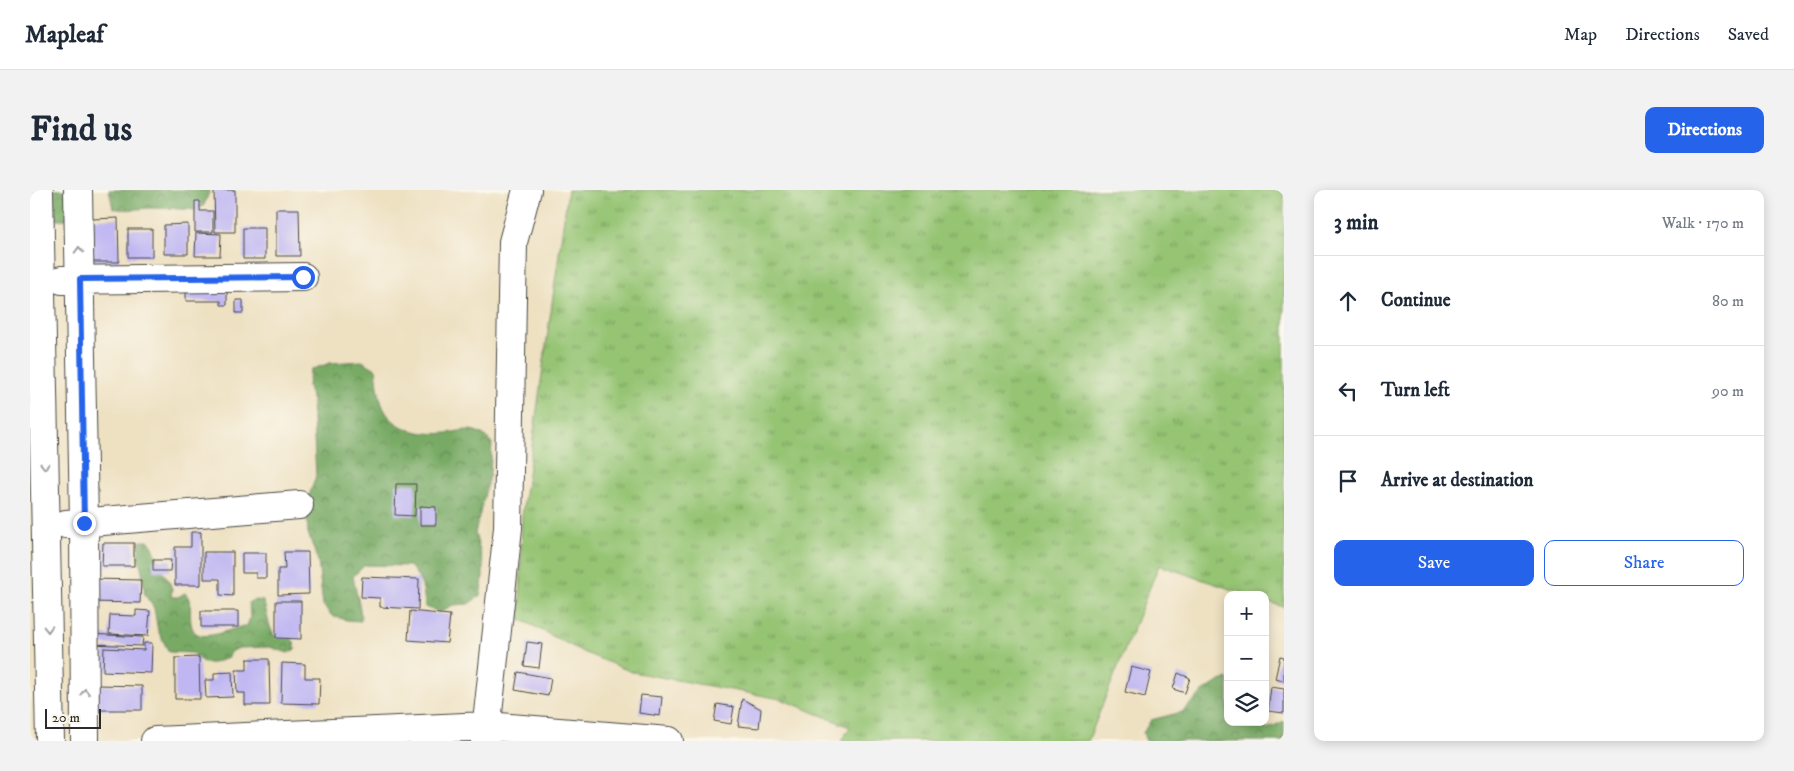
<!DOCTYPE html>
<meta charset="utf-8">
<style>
body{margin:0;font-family:"IM FELL DW Pica",serif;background:#f2f2f3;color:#1f2937}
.controls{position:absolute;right:15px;bottom:15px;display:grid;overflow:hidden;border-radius:10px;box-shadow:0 2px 12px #0003}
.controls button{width:45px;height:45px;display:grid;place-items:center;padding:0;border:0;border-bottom:1px solid #e0e1e3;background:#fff;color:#1f2937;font:25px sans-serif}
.scale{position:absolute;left:15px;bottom:12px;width:56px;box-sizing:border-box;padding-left:5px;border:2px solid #2b2b2b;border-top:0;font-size:14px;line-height:18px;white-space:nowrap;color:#2b2b2b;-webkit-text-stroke:4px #fbf7ec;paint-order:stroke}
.stop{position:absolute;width:15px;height:15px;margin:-11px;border:4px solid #2563eb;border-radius:50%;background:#fff}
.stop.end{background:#2563eb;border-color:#fff;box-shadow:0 1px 5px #0008}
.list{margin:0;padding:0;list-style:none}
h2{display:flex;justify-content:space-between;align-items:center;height:65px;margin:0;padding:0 20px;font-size:21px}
h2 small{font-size:16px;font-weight:400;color:#747a83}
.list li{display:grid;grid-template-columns:32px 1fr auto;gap:15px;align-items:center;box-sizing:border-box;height:90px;padding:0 20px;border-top:1px solid #e0e1e3}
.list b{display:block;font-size:19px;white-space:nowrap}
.list em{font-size:16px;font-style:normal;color:#747a83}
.actions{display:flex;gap:10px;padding:15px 20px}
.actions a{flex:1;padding:11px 0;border:1px solid #2563eb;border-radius:10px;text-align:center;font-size:18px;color:#2563eb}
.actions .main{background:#2563eb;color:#fff}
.icon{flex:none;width:28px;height:28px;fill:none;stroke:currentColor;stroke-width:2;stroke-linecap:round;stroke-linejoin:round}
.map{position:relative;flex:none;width:1254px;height:551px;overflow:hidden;border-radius:10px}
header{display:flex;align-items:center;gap:30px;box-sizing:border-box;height:70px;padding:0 25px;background:#fff;border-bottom:1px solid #e0e1e3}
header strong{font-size:24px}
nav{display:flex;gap:28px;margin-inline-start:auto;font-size:18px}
.intro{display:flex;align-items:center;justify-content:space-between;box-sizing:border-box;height:120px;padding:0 30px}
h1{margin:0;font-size:35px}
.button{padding:12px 22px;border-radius:10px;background:#2563eb;color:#fff;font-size:18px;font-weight:700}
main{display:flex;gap:30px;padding:0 30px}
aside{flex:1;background:#fff;border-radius:10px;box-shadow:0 2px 12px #0003}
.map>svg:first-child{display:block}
.grass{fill:url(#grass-tufts);stroke:#60784f}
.forest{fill:url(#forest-crowns);stroke:#526a48}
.building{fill:#c0b7f2}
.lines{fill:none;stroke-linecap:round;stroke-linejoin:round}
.minor-casing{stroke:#484642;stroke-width:30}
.minor{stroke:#fff;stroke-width:28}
.oneway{stroke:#a0a0a0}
.route{stroke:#2563eb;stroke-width:6}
</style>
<header>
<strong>Mapleaf</strong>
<nav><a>Map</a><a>Directions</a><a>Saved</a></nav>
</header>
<div class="intro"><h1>Find us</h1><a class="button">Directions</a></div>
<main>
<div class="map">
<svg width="1254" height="551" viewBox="0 0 1254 551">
<defs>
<pattern id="grass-tufts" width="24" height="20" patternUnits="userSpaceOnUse" patternTransform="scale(1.25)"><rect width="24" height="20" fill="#95c473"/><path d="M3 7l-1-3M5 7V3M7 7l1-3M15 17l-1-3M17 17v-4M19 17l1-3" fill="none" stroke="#7a9f5f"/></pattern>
<pattern id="forest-crowns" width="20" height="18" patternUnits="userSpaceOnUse" patternTransform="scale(1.25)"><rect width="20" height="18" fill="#78aa65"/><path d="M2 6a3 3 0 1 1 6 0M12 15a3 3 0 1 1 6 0" fill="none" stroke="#638b53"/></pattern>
</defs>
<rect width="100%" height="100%" fill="#fbf7ec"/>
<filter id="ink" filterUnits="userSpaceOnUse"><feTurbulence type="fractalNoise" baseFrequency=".02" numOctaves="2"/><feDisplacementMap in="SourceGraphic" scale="10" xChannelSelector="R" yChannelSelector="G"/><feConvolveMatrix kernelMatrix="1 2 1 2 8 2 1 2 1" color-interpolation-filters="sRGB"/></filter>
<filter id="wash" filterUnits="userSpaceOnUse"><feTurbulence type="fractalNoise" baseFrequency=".0096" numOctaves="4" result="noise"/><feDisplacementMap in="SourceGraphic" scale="20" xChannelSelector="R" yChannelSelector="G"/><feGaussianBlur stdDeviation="1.12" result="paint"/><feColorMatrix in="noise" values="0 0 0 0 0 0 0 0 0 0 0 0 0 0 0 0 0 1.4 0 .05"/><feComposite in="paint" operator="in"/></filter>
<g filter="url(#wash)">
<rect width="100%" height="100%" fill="#eee1c2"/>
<path class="grass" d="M 538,0 L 1254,0 L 1254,417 L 1235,411 L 1235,405 L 1218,405 L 1129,375 L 1058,551 L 811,551 L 820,537 L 751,509 L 602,482 L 553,462 L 490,429 L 492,326 Z"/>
<path class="forest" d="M 0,0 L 61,0 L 40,29 L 23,30 Z
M 79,0 L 180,0 L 174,15 L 168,20 C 151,19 135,18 119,18 C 106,19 95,21 83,18 Z
M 332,171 L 346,179 C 348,193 348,212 357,224 C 370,242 396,245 417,243 C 428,242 439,237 450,243 C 455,245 459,250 462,253 L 460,283 L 445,343 L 453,373 L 453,389 L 450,406 L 438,414 L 423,415 L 410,422 L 395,417 C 394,399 392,390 380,376 L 335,375 L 323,386 C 325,401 331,415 331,431 L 317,430 L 302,426 L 293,415 L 288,371 L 278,343 L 276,314 L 286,286 L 282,211 L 278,196 L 280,180 L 300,173 Z
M 111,351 L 119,351 L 123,357 L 131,379 L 139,391 L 142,399 L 141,407 L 148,407 L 155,403 C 164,412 158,425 162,437 C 168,457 203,436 217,436 L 220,428 L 219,412 L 226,410 L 233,411 C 238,423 237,436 245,446 L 259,446 L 264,452 L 265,459 L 258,463 L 240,457 L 209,458 L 202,461 L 198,468 L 183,473 L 174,473 L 162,463 L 139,462 L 128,441 L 124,418 L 115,405 L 112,381 L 108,366 Z
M 1198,488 L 1198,532 L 1220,532 L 1237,539 L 1254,531 L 1254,551 L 1116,551 L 1113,543 L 1121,530 L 1152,522 L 1174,501 L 1188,492 Z"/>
<g id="blocks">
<path class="building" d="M 184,0 L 205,0 L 205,42 L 185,42 Z
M 165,11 L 170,11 L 170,21 L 183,21 L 183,42 L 165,42 Z
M 246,19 L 269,19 L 270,66 L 246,66 Z
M 88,28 L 89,72 L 63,72 L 62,29 Z
M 158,34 L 158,64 L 134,64 L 134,35 Z
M 213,38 L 235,38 L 235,69 L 213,69 Z
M 98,39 L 122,39 L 122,67 L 98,67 Z
M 166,43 L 191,44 L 190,66 L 165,66 Z
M 156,101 L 197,101 L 197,115 L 191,115 L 191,111 L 156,111 Z
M 206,110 L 213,110 L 213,123 L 206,123 Z
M 366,294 L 386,294 L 385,326 L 365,325 Z
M 390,316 L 406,317 L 406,335 L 390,335 Z
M 161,342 L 171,342 L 171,395 L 145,395 L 145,357 L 161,357 Z
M 73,353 L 104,353 L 104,376 L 72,376 Z
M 174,362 L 203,362 L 203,406 L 190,405 L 190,389 L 174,389 Z
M 254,362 L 278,362 L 279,404 L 248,405 L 248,379 L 255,379 Z
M 212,363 L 236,363 L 236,388 L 226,388 L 226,383 L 212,383 Z
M 123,370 L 141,370 L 140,381 L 123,381 Z
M 332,387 L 389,389 L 388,419 L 350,417 L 350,408 L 331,407 Z
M 61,389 L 111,390 L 110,413 L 60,412 Z
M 246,411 L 271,411 L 271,449 L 246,448 Z
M 106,420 L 120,421 L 118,446 L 79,444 L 80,425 L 106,426 Z
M 171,421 L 208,421 L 208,437 L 171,437 Z
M 380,421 L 420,425 L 417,453 L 378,450 Z
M 60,444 L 113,447 L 112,456 L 60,454 Z
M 497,452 L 512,454 L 509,478 L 494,476 Z
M 114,453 L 122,453 L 121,483 L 73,481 L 74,458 L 114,460 Z
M 1250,466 L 1254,467 L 1254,491 L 1245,489 Z
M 169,467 L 170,509 L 145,509 L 145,468 Z
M 217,469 L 239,469 L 240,515 L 215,515 L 215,503 L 207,503 L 206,480 L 217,480 Z
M 252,473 L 275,474 L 275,488 L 290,488 L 289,514 L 251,513 Z
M 1101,477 L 1121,482 L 1115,507 L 1095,502 Z
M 202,482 L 203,507 L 176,508 L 175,490 L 184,490 L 184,483 Z
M 488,482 L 521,488 L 518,506 L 485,500 Z
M 1148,483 L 1160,488 L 1155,503 L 1143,499 Z
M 67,495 L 112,496 L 112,520 L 67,520 Z
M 1241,497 L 1254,499 L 1254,523 L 1238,521 Z
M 611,505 L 632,507 L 630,526 L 609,523 Z
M 712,509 L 731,519 L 729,538 L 708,536 Z
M 687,514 L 704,517 L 701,534 L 684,531 Z"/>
</g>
</g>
<g filter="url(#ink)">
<use href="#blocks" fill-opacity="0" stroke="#484642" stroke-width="1"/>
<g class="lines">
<defs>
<path id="minor" d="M 9,0 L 20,551
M 48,0 L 54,333 L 55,551
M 32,90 L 273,87
M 36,334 L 269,315
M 125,551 L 457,536 L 639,551
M 455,551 L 478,338 L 483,52 L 497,0"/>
</defs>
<use href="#minor" class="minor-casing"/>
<use href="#minor" class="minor"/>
</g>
<defs><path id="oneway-chevron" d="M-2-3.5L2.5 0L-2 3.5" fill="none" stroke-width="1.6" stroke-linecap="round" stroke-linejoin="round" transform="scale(1.25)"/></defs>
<g class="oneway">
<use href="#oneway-chevron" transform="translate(49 60) rotate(-91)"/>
<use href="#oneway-chevron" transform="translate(15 276) rotate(89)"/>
<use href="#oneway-chevron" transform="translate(18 439) rotate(89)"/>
<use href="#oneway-chevron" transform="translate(55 502) rotate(-90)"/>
</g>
</g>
<g class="lines" filter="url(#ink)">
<path class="route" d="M 54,333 L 50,89 L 273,87"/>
</g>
</svg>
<div class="controls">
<button>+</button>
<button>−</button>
<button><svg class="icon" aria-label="layers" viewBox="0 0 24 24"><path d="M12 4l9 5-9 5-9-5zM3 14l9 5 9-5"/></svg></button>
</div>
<div class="scale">20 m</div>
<div class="stop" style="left:273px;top:87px"></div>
<div class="stop end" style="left:54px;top:333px"></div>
</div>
<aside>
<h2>3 min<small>Walk · 170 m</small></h2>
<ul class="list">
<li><svg class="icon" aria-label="ahead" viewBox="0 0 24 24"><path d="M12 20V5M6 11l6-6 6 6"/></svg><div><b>Continue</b></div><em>80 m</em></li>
<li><svg class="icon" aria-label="left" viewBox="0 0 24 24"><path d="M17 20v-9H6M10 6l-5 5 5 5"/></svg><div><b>Turn left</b></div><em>90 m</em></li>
<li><svg class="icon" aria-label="arrive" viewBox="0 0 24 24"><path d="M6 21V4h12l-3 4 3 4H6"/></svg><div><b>Arrive at destination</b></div></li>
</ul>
<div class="actions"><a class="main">Save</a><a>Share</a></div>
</aside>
</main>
